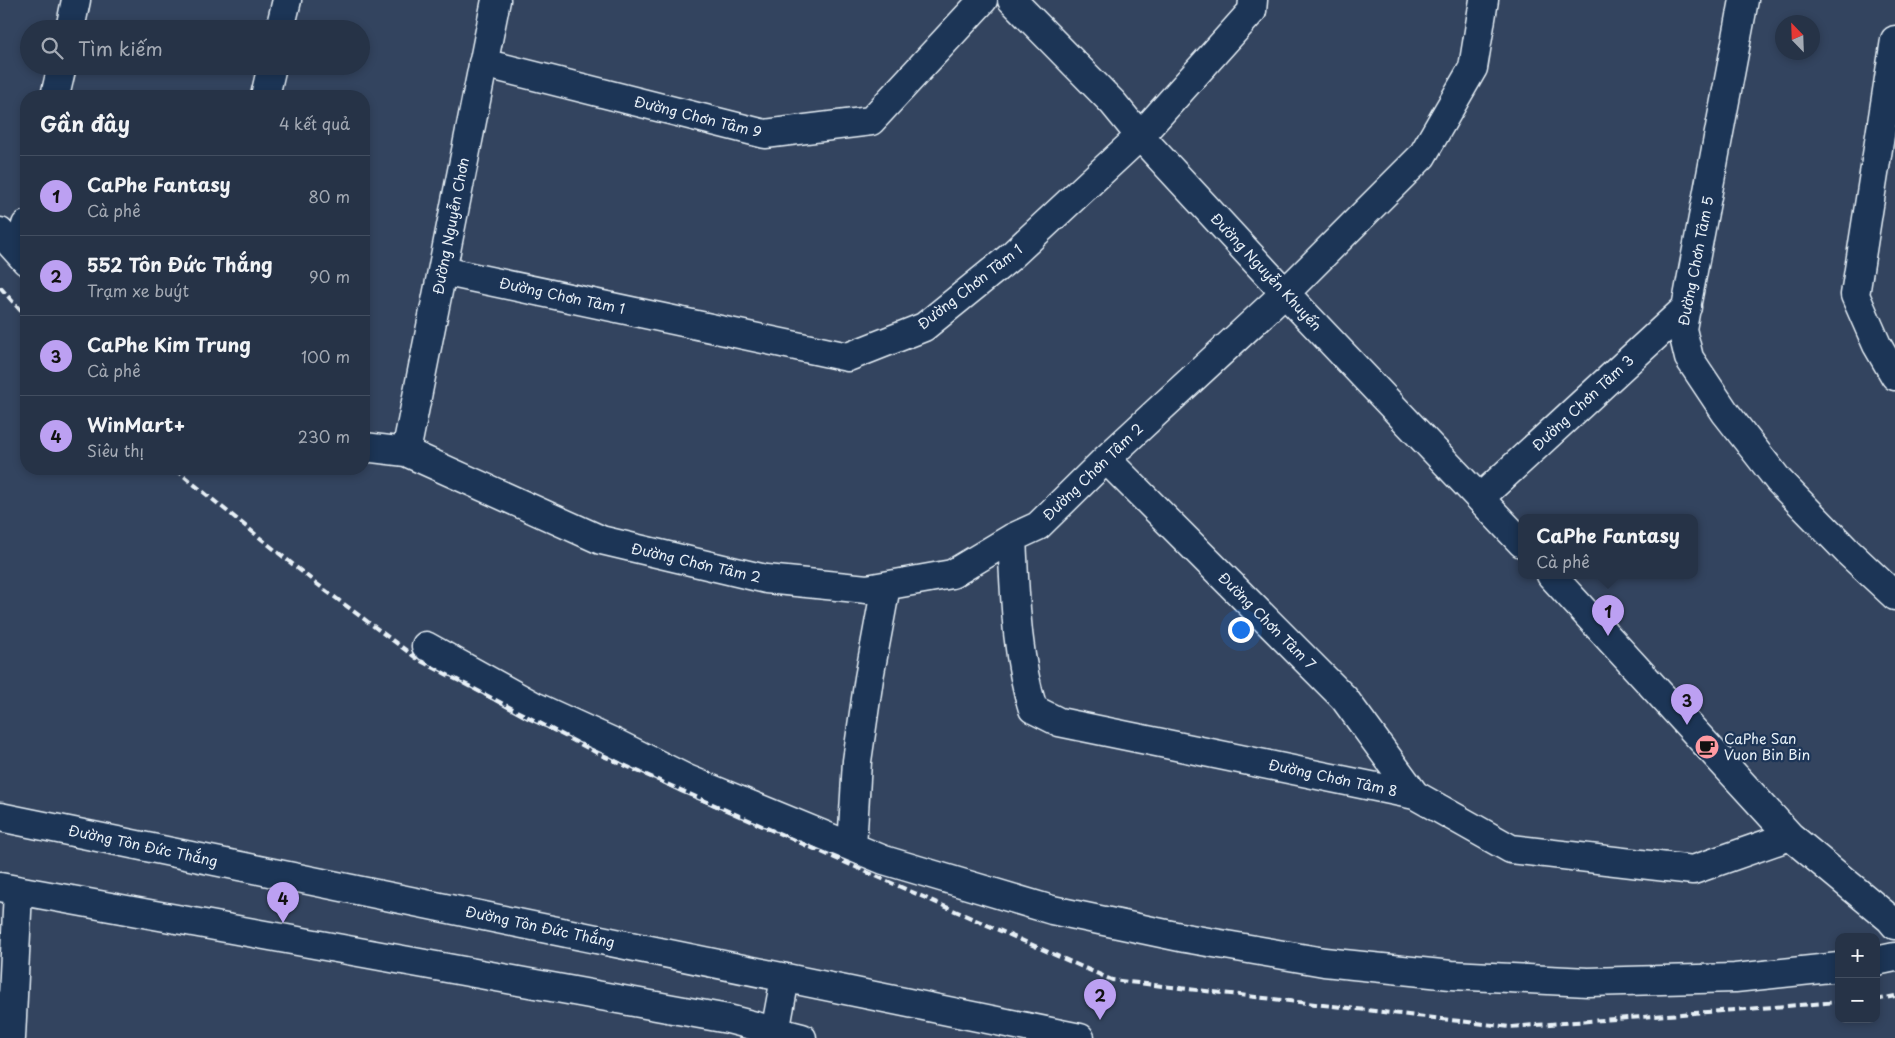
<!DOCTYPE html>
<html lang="vi">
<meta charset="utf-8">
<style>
body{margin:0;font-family:"Playpen Sans",sans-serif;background:#2e3b4e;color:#f1f3f6}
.controls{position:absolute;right:15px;bottom:15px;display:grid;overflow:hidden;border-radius:10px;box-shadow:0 2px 8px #0003}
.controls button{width:45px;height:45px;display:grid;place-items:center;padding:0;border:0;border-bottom:1px solid #424e60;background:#263347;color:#f1f3f6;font:25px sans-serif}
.compass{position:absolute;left:1775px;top:15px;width:45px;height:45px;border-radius:50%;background:#263347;box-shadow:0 2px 8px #0003;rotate:337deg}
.you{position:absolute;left:1240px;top:629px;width:18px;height:18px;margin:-12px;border:4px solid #fff;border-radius:50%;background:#1a73e8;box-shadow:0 0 0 8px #1a73e833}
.badge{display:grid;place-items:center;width:32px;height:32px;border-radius:50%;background:#bca0f2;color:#111;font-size:16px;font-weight:700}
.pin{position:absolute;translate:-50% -41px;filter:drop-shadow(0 1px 2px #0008)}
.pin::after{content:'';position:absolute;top:26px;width:18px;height:15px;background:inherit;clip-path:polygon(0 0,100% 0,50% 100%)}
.popup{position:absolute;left:1518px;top:514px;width:180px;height:65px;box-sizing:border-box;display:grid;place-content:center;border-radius:10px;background:#263347;filter:drop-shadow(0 1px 4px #0005);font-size:16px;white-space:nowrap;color:#a4aab4}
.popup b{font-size:19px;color:#f1f3f6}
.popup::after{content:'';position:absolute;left:50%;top:100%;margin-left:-10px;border:10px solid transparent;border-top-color:#263347}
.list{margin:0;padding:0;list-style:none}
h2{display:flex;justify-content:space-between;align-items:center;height:65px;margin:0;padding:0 20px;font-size:21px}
h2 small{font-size:16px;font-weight:400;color:#a4aab4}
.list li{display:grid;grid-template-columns:32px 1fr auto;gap:15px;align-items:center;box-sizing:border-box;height:80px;padding:0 20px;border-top:1px solid #424e60}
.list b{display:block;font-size:19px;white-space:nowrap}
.list p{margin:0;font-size:16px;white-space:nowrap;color:#a4aab4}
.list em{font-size:16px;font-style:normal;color:#a4aab4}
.icon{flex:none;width:28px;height:28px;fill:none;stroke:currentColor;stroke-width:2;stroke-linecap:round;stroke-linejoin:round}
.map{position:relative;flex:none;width:1895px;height:1038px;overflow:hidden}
.search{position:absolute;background:#263347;box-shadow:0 2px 8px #0003;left:20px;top:20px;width:350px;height:55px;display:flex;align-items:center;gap:12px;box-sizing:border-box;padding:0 18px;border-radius:28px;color:#a4aab4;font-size:19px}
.panel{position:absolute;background:#263347;box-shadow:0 2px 8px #0003;left:20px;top:90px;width:350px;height:385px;border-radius:20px}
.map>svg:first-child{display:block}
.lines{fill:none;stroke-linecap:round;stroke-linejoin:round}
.minor-casing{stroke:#e8f1f8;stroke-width:31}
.tertiary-casing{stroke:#e8f1f8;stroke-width:31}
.trunk-casing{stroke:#e8f1f8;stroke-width:31}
.minor{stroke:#1d3557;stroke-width:28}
.tertiary{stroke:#1d3557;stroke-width:28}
.trunk{stroke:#1d3557;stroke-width:28}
.rail{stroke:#e8f1f8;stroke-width:4;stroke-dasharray:8 4;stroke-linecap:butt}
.labels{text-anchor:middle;stroke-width:4.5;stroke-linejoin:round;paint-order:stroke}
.street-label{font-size:14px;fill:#e8f1f8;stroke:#1d3557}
.poi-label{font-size:14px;fill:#e8f1f8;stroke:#1d3557;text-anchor:start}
</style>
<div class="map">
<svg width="1895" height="1038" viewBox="0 0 1895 1038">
<rect width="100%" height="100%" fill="#33445f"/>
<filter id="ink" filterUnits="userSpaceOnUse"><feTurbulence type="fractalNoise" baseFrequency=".02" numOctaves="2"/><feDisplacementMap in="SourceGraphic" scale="10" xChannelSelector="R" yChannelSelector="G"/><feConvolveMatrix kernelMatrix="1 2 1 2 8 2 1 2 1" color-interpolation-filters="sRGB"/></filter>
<g filter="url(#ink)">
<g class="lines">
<defs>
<path id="minor" d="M 1012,0 L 1113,103 L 1140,136 L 1285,293 L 1522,543
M 1744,0 L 1682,329 L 1689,358 L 1725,412 L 1779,481 L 1848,552 L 1895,596
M 70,29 L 76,0
M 280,29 L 287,0
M 1895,40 L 1855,295 L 1877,345 L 1895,376
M 483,63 L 765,134 L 871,121 L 983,0
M 55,96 L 62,66
M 265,96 L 272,66
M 0,232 L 26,261
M 20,254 L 26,225
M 442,271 L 848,357 L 924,327 L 1009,258 L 1140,136 L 1252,11 L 1253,0
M 364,447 L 406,452 L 601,540 L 766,579 L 867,589 L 952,574 L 1012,538 L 1038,526 L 1106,459 L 1285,293 L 1422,156 L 1473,68 L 1484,0
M 406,452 L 496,0
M 1106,459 L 1344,698 L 1415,795
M 1480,498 L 1687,307
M 1012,538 C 1015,594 1016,656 1033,709 L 1059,722 L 1415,795 L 1511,849 L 1693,870 L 1790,836
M 1551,575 L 1790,836 L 1890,919 L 1895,925
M 426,646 L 534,706 L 613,742 L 687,779 L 884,860 L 1052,910 L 1185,938 L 1324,962 L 1451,975 L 1588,982 L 1735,978 L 1839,967
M 852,847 L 857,761 L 869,678 L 886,586
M 1876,961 L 1895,957
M 11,1038 L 18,891"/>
<path id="tertiary" d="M 774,1038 L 785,978"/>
<path id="trunk" d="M 0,817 L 1080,1038
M 0,887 L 728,1019 L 802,1038"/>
</defs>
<use href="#minor" class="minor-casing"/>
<use href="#tertiary" class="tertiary-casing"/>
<use href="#trunk" class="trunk-casing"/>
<use href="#minor" class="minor"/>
<use href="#tertiary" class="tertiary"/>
<use href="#trunk" class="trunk"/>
<path class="rail" d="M 0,287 L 26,317
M 175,469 L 317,584 L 419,660 L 601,755 L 1112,980 L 1510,1027 L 1839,1002
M 1876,1000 L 1895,996"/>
</g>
</g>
<defs>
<symbol id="cafe-disc" viewBox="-11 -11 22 22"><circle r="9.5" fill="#ff9aa2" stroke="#1d3557"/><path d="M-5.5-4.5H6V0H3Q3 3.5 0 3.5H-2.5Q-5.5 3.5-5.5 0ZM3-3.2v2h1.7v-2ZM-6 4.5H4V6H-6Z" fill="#111"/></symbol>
</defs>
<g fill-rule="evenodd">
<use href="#cafe-disc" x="1693" y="733" width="28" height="28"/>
</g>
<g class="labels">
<g class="street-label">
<text transform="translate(698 117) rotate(14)" y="5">Đường Chơn Tâm 9</text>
<text transform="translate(451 226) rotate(-79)" y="5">Đường Nguyễn Chơn</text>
<text transform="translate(1696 261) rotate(-79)" y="5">Đường Chơn Tâm 5</text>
<text transform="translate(1266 272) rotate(47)" y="5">Đường Nguyễn Khuyến</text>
<text transform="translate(970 287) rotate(-38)" y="5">Đường Chơn Tâm 1</text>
<text transform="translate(562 296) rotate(12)" y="5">Đường Chơn Tâm 1</text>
<text transform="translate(1583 403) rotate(-43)" y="5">Đường Chơn Tâm 3</text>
<text transform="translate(1093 472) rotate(-44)" y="5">Đường Chơn Tâm 2</text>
<text transform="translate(696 563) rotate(13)" y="5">Đường Chơn Tâm 2</text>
<text transform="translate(1267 621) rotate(45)" y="5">Đường Chơn Tâm 7</text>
<text transform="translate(1333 778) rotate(12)" y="5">Đường Chơn Tâm 8</text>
<text transform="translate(143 846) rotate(12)" y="5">Đường Tôn Đức Thắng</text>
<text transform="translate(540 927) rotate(12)" y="5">Đường Tôn Đức Thắng</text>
</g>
<g class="poi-label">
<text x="1724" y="744">CaPhe San<tspan x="1724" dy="16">Vuon Bin Bin</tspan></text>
</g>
</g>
</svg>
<div class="controls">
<button>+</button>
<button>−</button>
</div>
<svg class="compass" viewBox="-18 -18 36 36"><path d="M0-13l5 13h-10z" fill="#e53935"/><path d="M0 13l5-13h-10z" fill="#a4aab4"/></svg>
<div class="you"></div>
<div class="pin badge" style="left:1608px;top:636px">1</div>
<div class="popup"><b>CaPhe Fantasy</b>Cà phê</div>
<div class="pin badge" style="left:1100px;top:1020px">2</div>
<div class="pin badge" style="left:1687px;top:725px">3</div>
<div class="pin badge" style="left:283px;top:923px">4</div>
<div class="search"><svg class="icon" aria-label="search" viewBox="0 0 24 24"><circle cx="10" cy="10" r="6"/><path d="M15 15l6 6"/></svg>Tìm kiếm</div>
<section class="panel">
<h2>Gần đây<small>4 kết quả</small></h2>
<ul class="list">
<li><span class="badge">1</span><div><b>CaPhe Fantasy</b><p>Cà phê</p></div><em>80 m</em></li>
<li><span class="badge">2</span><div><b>552 Tôn Đức Thắng</b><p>Trạm xe buýt</p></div><em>90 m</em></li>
<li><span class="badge">3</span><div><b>CaPhe Kim Trung</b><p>Cà phê</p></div><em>100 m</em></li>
<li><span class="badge">4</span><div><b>WinMart+</b><p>Siêu thị</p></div><em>230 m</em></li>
</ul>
</section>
</div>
